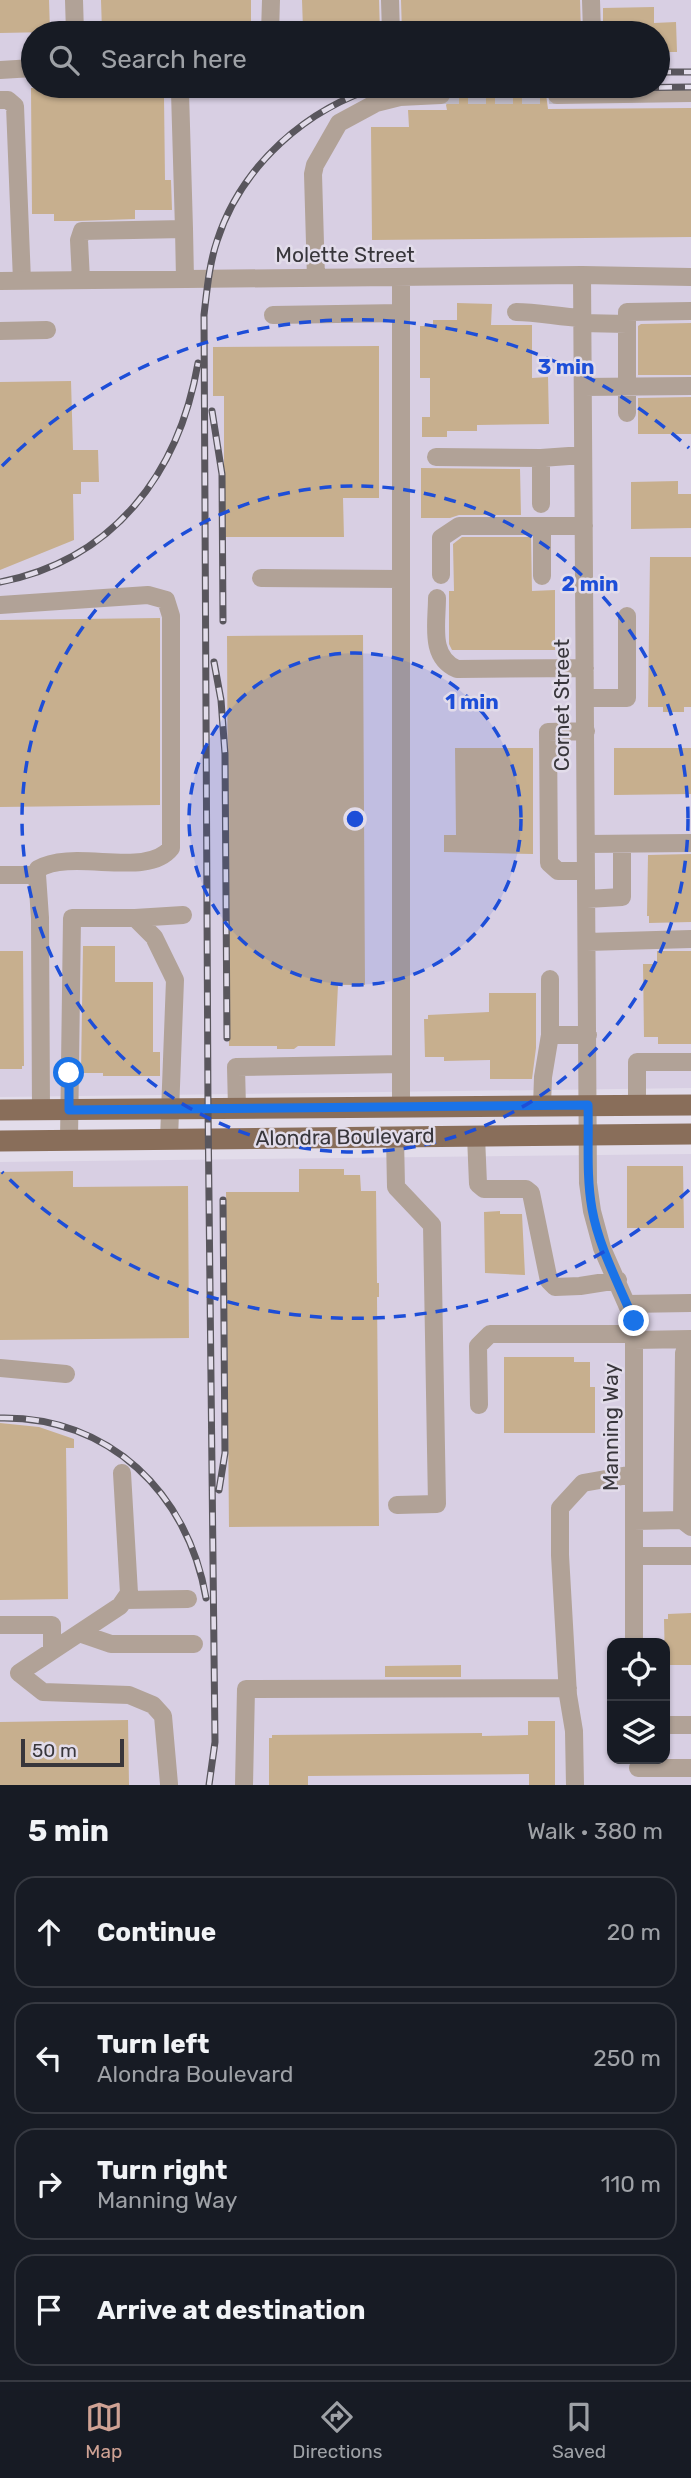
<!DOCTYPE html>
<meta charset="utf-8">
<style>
body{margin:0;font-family:Rubik,sans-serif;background:#242831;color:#f1f3f6}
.controls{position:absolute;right:21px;bottom:21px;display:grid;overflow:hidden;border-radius:14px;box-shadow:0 2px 5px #0004}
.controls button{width:63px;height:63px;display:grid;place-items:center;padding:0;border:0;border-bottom:2px solid #363941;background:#171b24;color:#f1f3f6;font:35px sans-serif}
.scale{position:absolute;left:21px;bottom:18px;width:103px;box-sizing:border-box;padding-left:7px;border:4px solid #38363b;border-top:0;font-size:19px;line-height:24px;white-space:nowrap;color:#38363b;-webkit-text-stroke:5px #e2dcea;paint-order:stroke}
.stop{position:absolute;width:21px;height:21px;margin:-16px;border:5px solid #1a73e8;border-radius:50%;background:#fff}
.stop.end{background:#1a73e8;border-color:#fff;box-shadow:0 2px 7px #0008}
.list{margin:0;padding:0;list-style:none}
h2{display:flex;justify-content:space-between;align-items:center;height:91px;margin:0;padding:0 28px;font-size:30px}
h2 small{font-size:23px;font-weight:400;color:#9ea1a6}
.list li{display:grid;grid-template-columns:46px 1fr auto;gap:21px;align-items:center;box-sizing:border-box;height:112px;margin:0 14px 14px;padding:0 14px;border:2px solid #363941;border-radius:21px}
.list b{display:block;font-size:26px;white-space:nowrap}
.list p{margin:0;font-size:23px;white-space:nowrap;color:#9ea1a6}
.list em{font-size:23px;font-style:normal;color:#9ea1a6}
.icon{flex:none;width:38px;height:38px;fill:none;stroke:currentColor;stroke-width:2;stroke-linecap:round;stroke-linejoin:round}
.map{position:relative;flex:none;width:691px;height:1785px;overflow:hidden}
.search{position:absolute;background:#171b24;box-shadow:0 2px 5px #0004;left:21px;right:21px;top:21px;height:77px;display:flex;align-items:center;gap:18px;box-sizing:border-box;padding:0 24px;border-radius:38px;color:#9ea1a6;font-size:26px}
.sheet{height:595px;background:#171b24}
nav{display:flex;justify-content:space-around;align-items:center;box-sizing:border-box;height:98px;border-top:2px solid #363941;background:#171b24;font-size:19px;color:#9ea1a6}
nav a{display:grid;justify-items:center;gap:4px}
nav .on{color:#cfa294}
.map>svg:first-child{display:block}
.built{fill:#d8cfe3;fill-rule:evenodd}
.building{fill:#c7af8e}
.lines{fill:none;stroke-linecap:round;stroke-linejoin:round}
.minor-tunnel{stroke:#c0bbc7;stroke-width:18;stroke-dasharray:18 9;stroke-linecap:butt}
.minor{stroke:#b1a297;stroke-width:18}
.major{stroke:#896e5a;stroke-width:21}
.rail-casing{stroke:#59565d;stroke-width:7}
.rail{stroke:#e2dcea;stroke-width:4.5;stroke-dasharray:13;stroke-linecap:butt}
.route{stroke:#1a73e8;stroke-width:9}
.ring{fill:none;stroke:#1d4ed8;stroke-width:3.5;stroke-dasharray:12 9}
.labels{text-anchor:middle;stroke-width:5;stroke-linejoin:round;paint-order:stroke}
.street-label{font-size:21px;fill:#38363b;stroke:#e2dcea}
.centre{fill:#1d4ed8;stroke:#e2dcea;stroke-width:3.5}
.ring-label{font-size:21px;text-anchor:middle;font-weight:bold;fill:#1d4ed8;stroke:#e2dcea;stroke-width:5;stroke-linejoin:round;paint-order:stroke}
</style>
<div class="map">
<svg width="691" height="1785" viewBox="0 0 691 1785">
<rect width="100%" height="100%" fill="#e2dcea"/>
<path class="built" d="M 0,0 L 691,0 L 691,1088 L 0,1097 ZM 33,33 L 658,33 L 658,86 L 33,86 Z
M 691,1154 L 691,1785 L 0,1785 L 0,1162 ZM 612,1643 L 665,1643 L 665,1759 L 612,1759 Z"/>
<path class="building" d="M 0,0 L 49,0 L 50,32 L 0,33 Z
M 101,0 L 251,0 L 251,29 L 169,30 L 169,33 L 102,31 Z
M 302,0 L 379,0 L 380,33 L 370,33 L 370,31 L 330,32 L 330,28 L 303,29 Z
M 401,0 L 580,0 L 581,33 L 402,33 Z
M 654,7 L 654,23 L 676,22 L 677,52 L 658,52 L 658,33 L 603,33 L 603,8 Z
M 447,86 L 548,86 L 546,94 L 548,109 L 691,108 L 691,237 L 372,240 L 371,127 L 409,127 L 408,110 L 447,110 L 446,105 L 452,95 Z
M 90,87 L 95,95 L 100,97 L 164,97 L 165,180 L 171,180 L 172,210 L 135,210 L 135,219 L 78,221 L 54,221 L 54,214 L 32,214 L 31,88 Z
M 457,303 L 492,304 L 491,325 L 532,325 L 532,378 L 548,377 L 549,424 L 477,425 L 477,431 L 447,431 L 447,437 L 422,437 L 422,417 L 430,417 L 430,378 L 420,378 L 420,326 L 433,326 L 433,320 L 457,320 Z
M 691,323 L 691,375 L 638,375 L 638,326 L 641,324 Z
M 379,346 L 379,498 L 343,498 L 344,537 L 224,537 L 224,396 L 213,396 L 213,347 Z
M 71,381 L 73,450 L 98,450 L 99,482 L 81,482 L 81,494 L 73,494 L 74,540 L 0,570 L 0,382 Z
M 691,397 L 691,434 L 638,434 L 638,398 Z
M 421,468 L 520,469 L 521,515 L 459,515 L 450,518 L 421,518 Z
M 678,481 L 678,494 L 691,494 L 691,528 L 631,529 L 631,482 Z
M 462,537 L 531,537 L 532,591 L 555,590 L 555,650 L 452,650 L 449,644 L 449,591 L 454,591 L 453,544 Z
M 650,557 L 691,557 L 691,707 L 684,707 L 684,712 L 663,712 L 663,707 L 648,707 Z
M 160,618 L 160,805 L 0,807 L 0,620 Z
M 363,635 L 365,985 L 338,985 L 335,1046 L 298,1046 L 294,1049 L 277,1049 L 277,1046 L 229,1046 L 227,636 Z
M 455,748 L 533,748 L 533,854 L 444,852 L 444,835 L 456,835 Z
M 614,748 L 691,748 L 691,794 L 614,795 Z
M 691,854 L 691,922 L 649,923 L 649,916 L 647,916 L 648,855 Z
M 83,946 L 115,946 L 115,982 L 153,982 L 153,1052 L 160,1052 L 160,1076 L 103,1076 L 103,1073 L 81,1073 Z
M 0,951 L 23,951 L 24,1066 L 22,1066 L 22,1069 L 0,1069 Z
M 657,951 L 691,951 L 691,1044 L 658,1044 L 658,1037 L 644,1037 L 643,964 L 657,964 Z
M 489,993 L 536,993 L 536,1048 L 532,1079 L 490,1079 L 490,1060 L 444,1061 L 444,1057 L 425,1057 L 424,1019 L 428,1019 L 428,1015 L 489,1012 Z
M 627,1166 L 683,1166 L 684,1228 L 627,1228 Z
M 299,1169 L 344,1169 L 344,1175 L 360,1175 L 361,1191 L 376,1191 L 377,1283 L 379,1283 L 379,1297 L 377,1297 L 379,1526 L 229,1527 L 226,1192 L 299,1192 Z
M 73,1171 L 73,1187 L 188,1186 L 189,1338 L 0,1340 L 0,1172 Z
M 500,1211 L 500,1214 L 522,1214 L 525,1275 L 485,1273 L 484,1212 Z
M 504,1357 L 574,1357 L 574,1362 L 590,1362 L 590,1387 L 595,1387 L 595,1433 L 504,1433 Z
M 0,1423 L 39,1427 L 74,1439 L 74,1448 L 66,1448 L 68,1599 L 0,1600 Z
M 691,1613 L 691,1665 L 665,1665 L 664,1619 L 668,1619 L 668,1614 Z
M 461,1665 L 461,1677 L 385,1677 L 385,1666 Z
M 128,1720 L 129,1785 L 0,1785 L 0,1722 Z
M 528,1721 L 555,1721 L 555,1785 L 529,1785 L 529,1774 L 308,1776 L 308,1785 L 269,1785 L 269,1738 L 272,1738 L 272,1735 L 482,1733 L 482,1736 L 528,1735 Z"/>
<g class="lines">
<path class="minor-tunnel" d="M 441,95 L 557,95"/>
<path class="minor" d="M 74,0 L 75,33
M 390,0 L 391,33
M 591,0 L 592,33
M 270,33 L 271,0
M 0,70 L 33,68
M 557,95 L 691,93
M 0,100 L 8,100 L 15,106 L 22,281
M 184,229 L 185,279
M 582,275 L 588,1183 L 592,1211 L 602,1248 L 634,1321 L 634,1643
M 316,278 L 313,174 L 315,165 L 339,123 L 376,103 L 400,97 L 441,95
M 401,278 L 401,1107
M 81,280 L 79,240 L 82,231 L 184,229 L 180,92 L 172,86 L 101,86
M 0,281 L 582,275 L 691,277
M 516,312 C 538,312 559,317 582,318
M 273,315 L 401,313
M 582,323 L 627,324
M 0,331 L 47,330
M 583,387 L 691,386
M 627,413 L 627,312 L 691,311
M 436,457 L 541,458 L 583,455
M 541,504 L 541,458
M 542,526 L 542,576
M 441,575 L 441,538 L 459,526 L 584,526
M 261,578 L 400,579
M 437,598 C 437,624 429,657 457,669 L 585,668
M 0,605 L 148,595 L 166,600 L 171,616 L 171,848 C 147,879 73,848 38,869 L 37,875
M 585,698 L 627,698 L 627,616
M 586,731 L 548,732 L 549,863 L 558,871 L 586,871
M 586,844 L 691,843
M 0,875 L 37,875 L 40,918 L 41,1110
M 587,899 L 622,897 L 622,844
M 135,918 L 183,915
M 587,942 L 691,939
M 550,1035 L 550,979
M 637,1105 L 637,1062 L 691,1062
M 542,1106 L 543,1077 L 550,1035 L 588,1035
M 237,1108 L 236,1067 L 401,1064
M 476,1136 L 478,1184 L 484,1189 L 526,1189 L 531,1193 L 549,1281 L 555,1287 L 580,1286 L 618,1280
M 395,1137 L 396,1187 L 432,1225 L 437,1504 L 397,1505
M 69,1140 L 72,918 L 135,918 L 154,937 L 175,980 L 169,1139
M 627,1304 L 691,1303
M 691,1339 L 684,1353 L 682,1520 L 691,1527
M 634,1340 L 691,1339
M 0,1368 L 66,1374
M 479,1405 L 478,1346 L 490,1334 L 634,1334
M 634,1521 L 682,1520
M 634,1556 L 691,1556
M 125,1600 L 188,1599
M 0,1625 L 52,1625 L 52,1651 L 19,1673
M 79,1633 L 111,1644 L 194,1644
M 52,1651 L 120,1606 L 129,1593 L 122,1473
M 19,1673 L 43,1692 L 129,1695 L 153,1705 L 163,1716 L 169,1784
M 665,1725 L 691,1725
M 638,1768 L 691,1768
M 244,1785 L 246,1689 L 568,1688
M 575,1785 L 574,1731 L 568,1695 L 560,1555 L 560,1508 L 583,1483 L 634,1474"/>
<path class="major" d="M 0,1110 L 691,1105
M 0,1141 L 691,1134"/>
<defs>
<path id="rail" d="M 658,72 L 691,72
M 451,90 L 691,87
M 212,411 L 222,474 L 223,621
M 0,582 C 114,560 179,473 198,363
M 214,662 L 221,700 L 225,754 L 227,1038
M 0,1418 C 109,1416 188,1493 206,1598
M 219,1490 L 225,1453 L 223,1200
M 209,1785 L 215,1742 L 208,1108 L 204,315 C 207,290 209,265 217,241 C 241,166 307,107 382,86"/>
</defs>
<use href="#rail" class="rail-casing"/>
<use href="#rail" class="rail"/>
</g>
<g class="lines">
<path class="route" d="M 69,1073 L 69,1110 L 588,1105 C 589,1140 586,1175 592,1209 C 599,1248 619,1284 634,1321"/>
</g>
<circle cx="355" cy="819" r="166" fill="#1d4ed8" fill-opacity=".12"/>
<g class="ring">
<circle cx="355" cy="819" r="166"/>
<circle cx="355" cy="819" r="333"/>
<path d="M689 1190A499 499 0 0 1 2 1172M2 466A499 499 0 0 1 689 448"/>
</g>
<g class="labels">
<g class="street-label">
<text x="345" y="262">Molette Street</text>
<text transform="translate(562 705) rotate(-90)" y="7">Cornet Street</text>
<text transform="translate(345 1137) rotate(-1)" y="7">Alondra Boulevard</text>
<text transform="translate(611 1427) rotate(-90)" y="7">Manning Way</text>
</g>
</g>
<circle cx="355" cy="819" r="10" class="centre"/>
<g class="ring-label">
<text x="566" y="374">3 min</text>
<text x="590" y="591">2 min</text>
<text x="472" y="709">1 min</text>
</g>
</svg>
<div class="controls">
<button><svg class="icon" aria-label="locate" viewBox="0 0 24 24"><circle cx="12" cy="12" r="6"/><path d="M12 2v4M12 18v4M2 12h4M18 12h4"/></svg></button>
<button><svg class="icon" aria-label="layers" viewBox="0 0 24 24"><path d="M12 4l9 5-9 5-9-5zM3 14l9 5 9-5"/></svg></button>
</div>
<div class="scale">50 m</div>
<div class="stop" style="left:69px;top:1073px"></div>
<div class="stop end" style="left:634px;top:1321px"></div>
<div class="search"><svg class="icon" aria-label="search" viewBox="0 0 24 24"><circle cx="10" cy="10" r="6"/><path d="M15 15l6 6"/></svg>Search here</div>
</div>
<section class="sheet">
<h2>5 min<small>Walk · 380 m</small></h2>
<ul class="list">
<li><svg class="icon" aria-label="ahead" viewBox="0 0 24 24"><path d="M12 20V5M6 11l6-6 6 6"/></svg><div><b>Continue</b></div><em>20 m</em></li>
<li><svg class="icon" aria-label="left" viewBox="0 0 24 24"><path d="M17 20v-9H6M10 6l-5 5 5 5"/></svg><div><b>Turn left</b><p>Alondra Boulevard</p></div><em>250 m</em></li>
<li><svg class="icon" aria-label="right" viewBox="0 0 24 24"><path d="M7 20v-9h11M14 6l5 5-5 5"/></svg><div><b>Turn right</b><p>Manning Way</p></div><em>110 m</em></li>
<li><svg class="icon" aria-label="arrive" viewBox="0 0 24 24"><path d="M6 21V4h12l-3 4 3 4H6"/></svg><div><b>Arrive at destination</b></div></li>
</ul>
</section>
<nav>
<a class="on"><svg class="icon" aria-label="map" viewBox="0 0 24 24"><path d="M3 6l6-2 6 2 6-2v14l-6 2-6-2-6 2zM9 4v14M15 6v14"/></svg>Map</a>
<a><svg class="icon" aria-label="directions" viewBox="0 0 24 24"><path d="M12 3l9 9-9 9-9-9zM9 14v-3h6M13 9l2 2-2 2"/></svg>Directions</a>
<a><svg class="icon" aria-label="saved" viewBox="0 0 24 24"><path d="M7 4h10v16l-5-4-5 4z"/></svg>Saved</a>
</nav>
